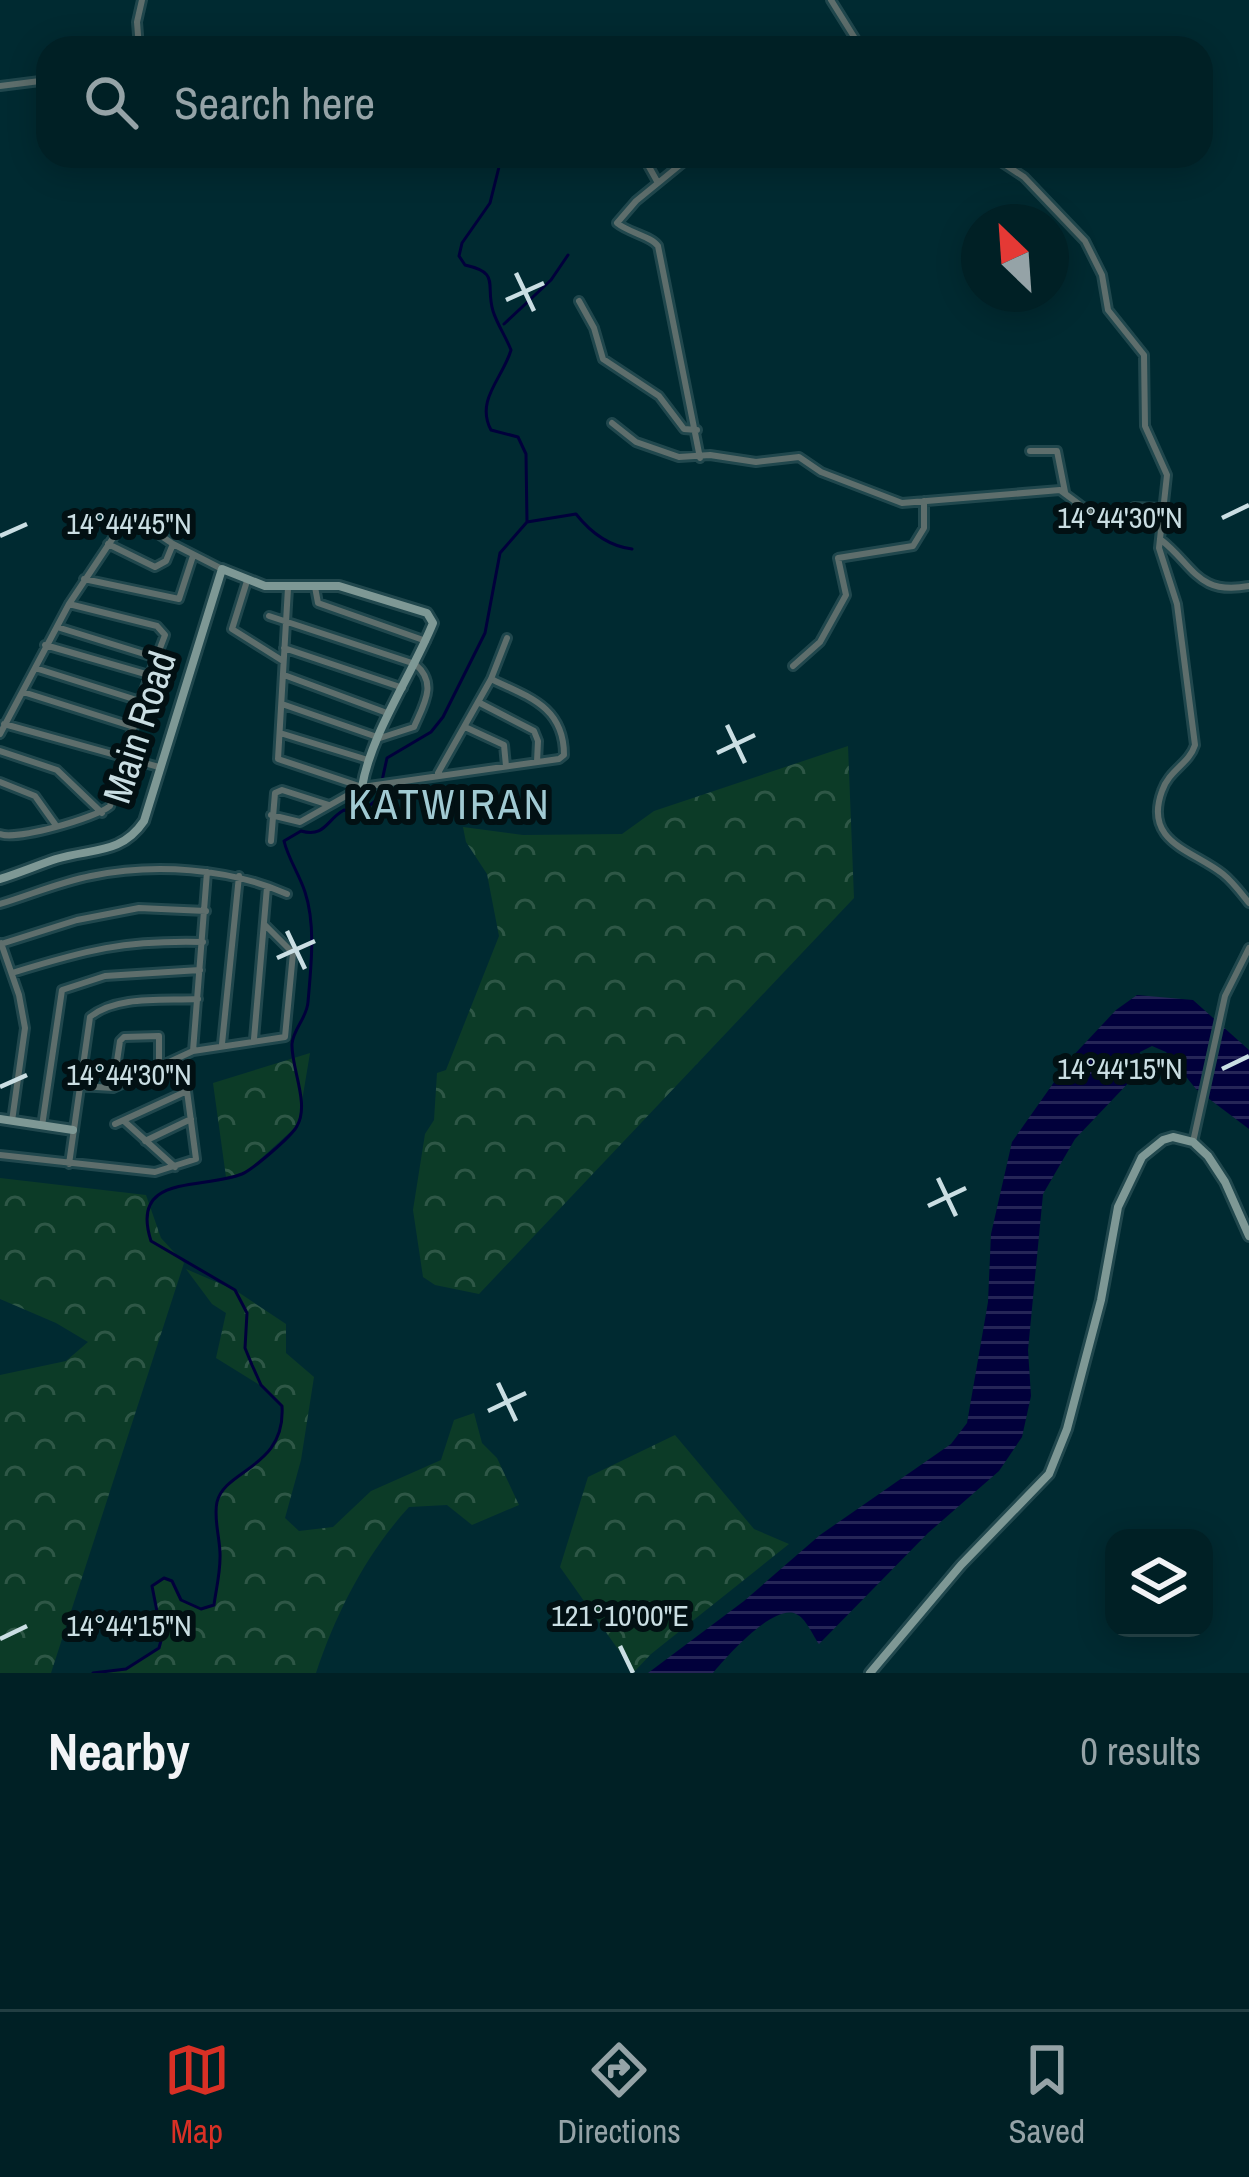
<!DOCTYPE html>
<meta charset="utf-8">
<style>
body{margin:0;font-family:"Archivo Narrow",sans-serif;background:#0a282d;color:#f1f3f6}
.controls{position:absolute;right:36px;bottom:36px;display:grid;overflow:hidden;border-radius:24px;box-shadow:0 6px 30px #0003}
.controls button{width:108px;height:108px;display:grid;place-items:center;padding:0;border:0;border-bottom:3px solid #223e42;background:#002025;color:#f1f3f6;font:60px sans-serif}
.compass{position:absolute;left:961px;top:204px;width:108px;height:108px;border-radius:50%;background:#002025;box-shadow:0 6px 30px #0003;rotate:335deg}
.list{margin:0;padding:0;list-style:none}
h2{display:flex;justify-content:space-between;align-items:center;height:156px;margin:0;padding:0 48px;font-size:51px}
h2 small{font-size:39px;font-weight:400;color:#95a3a7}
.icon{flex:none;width:66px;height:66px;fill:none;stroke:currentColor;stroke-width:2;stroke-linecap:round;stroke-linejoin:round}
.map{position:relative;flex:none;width:1249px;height:1673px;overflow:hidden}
.search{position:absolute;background:#002025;box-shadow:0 6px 30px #0003;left:36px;right:36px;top:36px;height:132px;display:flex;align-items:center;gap:30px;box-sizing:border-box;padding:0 42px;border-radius:36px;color:#95a3a7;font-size:45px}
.sheet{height:336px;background:#002025}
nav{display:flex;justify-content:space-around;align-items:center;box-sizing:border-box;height:168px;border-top:3px solid #223e42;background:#002025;font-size:33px;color:#95a3a7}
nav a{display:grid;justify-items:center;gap:6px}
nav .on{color:#d93025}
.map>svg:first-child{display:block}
.forest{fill:url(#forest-crowns)}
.water{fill:url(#water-rules)}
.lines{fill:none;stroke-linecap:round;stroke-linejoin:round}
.stream{stroke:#01003b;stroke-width:3}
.street-casing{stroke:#20474d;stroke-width:12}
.secondary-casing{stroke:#20474d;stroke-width:14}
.street{stroke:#5e6e6c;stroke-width:6}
.secondary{stroke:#7e9895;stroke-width:8}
.ticks{fill:none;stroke:#cadee3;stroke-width:4.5}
.labels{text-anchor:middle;stroke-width:12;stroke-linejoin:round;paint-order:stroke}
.street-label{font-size:39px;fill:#cadee3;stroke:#021013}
.neighbourhood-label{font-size:42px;letter-spacing:3px;fill:#a1cad3;stroke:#021013}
.ticks-label{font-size:30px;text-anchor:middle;fill:#cadee3;stroke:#021013;stroke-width:12;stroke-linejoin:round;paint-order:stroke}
</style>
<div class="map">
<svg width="1249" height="1673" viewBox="0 0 1249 1673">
<defs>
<pattern id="forest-crowns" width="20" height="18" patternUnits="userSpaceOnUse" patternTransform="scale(3)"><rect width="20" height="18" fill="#0c3b27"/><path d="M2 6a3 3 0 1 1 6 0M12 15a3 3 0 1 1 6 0" fill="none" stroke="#2e5746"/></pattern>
<pattern id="water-rules" width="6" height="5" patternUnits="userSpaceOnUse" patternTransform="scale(3)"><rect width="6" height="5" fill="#01003b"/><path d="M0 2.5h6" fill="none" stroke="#252557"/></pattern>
</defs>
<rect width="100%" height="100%" fill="#002a31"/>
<path class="forest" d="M 848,746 L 854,898 L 479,1294 L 435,1285 L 423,1277 L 413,1210 L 425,1134 L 434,1120 L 437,1073 L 446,1070 L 499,936 L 487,874 L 466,842 L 463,827 L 523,835 L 622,834 L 654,811 Z
M 310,1053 L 298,1125 L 245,1173 L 226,1177 L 213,1083 Z
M 0,1178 L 146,1195 L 161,1238 L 184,1263 L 51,1673 L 0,1673 L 0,1375 L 66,1361 L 88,1342 L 56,1323 L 0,1299 Z
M 186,1269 L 235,1290 L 286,1324 L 286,1353 L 314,1377 L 301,1460 L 285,1518 L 299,1531 L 333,1527 L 371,1491 L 441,1460 L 454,1420 L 474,1413 L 482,1443 L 497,1458 L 519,1505 L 472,1525 L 447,1505 L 409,1507 C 366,1554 336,1613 316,1673 L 93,1673 L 126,1669 L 159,1648 L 162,1637 L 152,1586 L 164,1578 L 172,1581 L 182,1601 L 201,1609 L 213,1605 C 216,1590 220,1574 220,1558 C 221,1541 213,1519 217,1502 C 225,1469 286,1468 282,1406 L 263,1387 L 216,1358 L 226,1313 L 212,1304 Z
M 675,1435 L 754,1529 L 789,1544 L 651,1654 L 634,1672 L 560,1567 L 588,1477 Z"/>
<path class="water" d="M 1137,995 L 1193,1000 L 1249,1050 L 1249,1129 L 1196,1089 L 1166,1052 L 1152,1046 L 1140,1052 L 1134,1077 L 1075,1139 L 1043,1194 L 1028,1350 L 1031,1396 L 1022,1437 L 999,1471 L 928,1533 L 819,1644 C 813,1636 806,1618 796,1614 C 774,1603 726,1657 713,1673 L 648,1673 L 744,1601 L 820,1535 L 951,1444 L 967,1423 L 988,1302 L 991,1234 L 1012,1142 L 1071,1058 L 1116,1010 Z"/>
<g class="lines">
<path class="stream" d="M 504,324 L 551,280 L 568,255
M 527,522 L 576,514 C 591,533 608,546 632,549
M 93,1673 L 126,1669 L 159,1648 L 162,1637 L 152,1586 L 164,1578 L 172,1581 L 181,1600 L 201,1609 L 214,1605 C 216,1590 220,1574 220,1558 C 221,1541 213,1519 217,1502 C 225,1469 286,1468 282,1406 L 261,1385 L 252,1365 L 245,1348 L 247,1313 L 235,1290 L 151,1241 C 129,1173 202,1190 242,1174 C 252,1170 292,1136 297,1126 C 310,1104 291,1068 292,1044 C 293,1029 307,1018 308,1002 C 311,967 316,925 305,892 C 299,874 288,858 284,841 L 301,831 C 325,838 326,820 344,810 L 357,815 L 378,799 L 387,758 L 431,732 L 443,717 L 485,633 L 500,553 L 527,522 L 526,454 L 518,437 L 491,430 C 475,400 503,378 511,350 C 506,337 497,324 493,311 C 485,284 501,273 465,265 L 459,256 L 462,243 L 490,203 L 501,159"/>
<defs>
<path id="street" d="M 831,0 L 861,48
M 139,48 L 137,22 L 142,0
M 0,86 L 48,80
M 643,156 L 658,183
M 691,156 L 636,201 L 617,223 C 629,233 651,236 658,246 L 700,458
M 992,156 L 1024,177 L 1085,241 L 1102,275 L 1108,310 L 1144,355 L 1145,426 L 1167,475 L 1159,548 L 1177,604 L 1195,745 C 1189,764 1169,770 1162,791 C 1143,843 1193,850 1223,874 C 1233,882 1241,893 1249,903
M 579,301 L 594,328 L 603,359 L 659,396 L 684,429 L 697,430
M 612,423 L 636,442 L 679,457 L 710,455 L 756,462 L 799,457 L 821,472 L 902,503 L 1060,490 L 1107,525 L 1117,522 L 1134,507 L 1163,508
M 1030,451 L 1057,451 L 1065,492
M 1160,539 C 1194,565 1197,596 1249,586
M 108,544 L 155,567 L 166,561 L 173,544
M 84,579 L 179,599 L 193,556
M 247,581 L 232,629 L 283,661
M 315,587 L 318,603 L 426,641
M 288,588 L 278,759 L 362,787
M 269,616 L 415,664 C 438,683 424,704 414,727 L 380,738 L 282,704
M 57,627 L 157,658
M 45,645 L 149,675
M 284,648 L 403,688
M 793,666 L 820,642 L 846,595 L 838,558 L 913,546 L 924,528 L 924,501
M 35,668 L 140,701
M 284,675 L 387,713
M 23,692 L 134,727
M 478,702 L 534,731 L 538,741 L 537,762
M 4,724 L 159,767
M 465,727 L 504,745 L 506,766
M 280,733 L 368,760
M 0,734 L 69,604 L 129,514 L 173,544 L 222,569
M 0,751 L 57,770 L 102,813
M 438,773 L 491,679 L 507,638
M 0,782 L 35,796 L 55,824
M 271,815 L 300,822 L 362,787 L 559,759 L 564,755 C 564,707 529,697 491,679
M 0,834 C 15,841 96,818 110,806 L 140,701 L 165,635 L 157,626 L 69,604
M 271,841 L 275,793 L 282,790 L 329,805
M 0,904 C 30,895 60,882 91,876 C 154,863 229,868 287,894
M 1,943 L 19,995 L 25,1028 L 12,1121
M 1,944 L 77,920 L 139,908 L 206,911
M 12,973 C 86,950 124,940 203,942
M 254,1039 L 267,887
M 222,1044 L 239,876
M 193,1051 L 207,872
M 80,1086 L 113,1088 L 193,1051 L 285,1037 L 293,953 L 265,925
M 113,1088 L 120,1041 L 124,1037 L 159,1036 L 159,1068
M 124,1121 L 175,1167
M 42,1126 L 62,990 L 105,976 L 200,970
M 145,1141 L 191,1119
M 1193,1142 L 1225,996 L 1249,948
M 0,1155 L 155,1172 L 196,1159 L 187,1091 L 115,1124
M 69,1164 L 90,1017 C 117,995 164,1001 198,999"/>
<path id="secondary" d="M 0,879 C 19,873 38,865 56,859 C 92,848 121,855 144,821 L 222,569 L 265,586 L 339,586 L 427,613 L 433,623 C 412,675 371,733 362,787
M 0,1119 L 73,1130
M 870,1673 L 961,1565 L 1049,1474 L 1067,1429 L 1101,1300 L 1118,1207 L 1142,1157 L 1163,1140 L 1173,1137 L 1193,1142 L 1208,1156 L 1225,1182 L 1249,1236"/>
</defs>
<use href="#street" class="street-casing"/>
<use href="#secondary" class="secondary-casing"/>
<use href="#street" class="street"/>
<use href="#secondary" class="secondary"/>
</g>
<path class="ticks" d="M 516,273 L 534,311M 506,300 L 544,283M 1222,518 L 1249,505M 0,536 L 27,524M 727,725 L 745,763M 717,753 L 755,735M 287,931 L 305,969M 277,958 L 315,941M 1222,1069 L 1249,1056M 0,1087 L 27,1075M 938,1178 L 956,1216M 928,1206 L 966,1188M 498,1383 L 516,1421M 488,1411 L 526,1393M 0,1639 L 27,1626M 620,1646 L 633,1673"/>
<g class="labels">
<g class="street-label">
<text transform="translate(139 727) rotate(-72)" y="14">Main Road</text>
</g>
<g class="neighbourhood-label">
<text x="450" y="819">KATWIRAN</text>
</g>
</g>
<g class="ticks-label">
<text x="1120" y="528">14°44'30"N</text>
<text x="129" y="534">14°44'45"N</text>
<text x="1120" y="1079">14°44'15"N</text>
<text x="129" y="1085">14°44'30"N</text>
<text x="620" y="1626">121°10'00"E</text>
<text x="129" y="1636">14°44'15"N</text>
</g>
</svg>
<div class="controls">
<button><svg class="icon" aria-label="layers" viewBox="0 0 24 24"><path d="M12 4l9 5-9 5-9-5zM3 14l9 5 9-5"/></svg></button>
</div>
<svg class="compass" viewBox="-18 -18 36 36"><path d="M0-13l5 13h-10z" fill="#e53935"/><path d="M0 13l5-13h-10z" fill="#95a3a7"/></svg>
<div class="search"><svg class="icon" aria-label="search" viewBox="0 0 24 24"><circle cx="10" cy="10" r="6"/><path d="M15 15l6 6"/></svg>Search here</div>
</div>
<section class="sheet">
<h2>Nearby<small>0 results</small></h2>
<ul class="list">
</ul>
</section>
<nav>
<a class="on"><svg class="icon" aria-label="map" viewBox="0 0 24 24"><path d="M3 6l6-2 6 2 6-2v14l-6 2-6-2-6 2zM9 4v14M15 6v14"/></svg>Map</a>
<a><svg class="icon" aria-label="directions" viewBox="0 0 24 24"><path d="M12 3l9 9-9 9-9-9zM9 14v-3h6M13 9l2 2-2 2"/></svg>Directions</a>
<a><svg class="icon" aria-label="saved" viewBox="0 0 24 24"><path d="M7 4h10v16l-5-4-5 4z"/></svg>Saved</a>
</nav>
